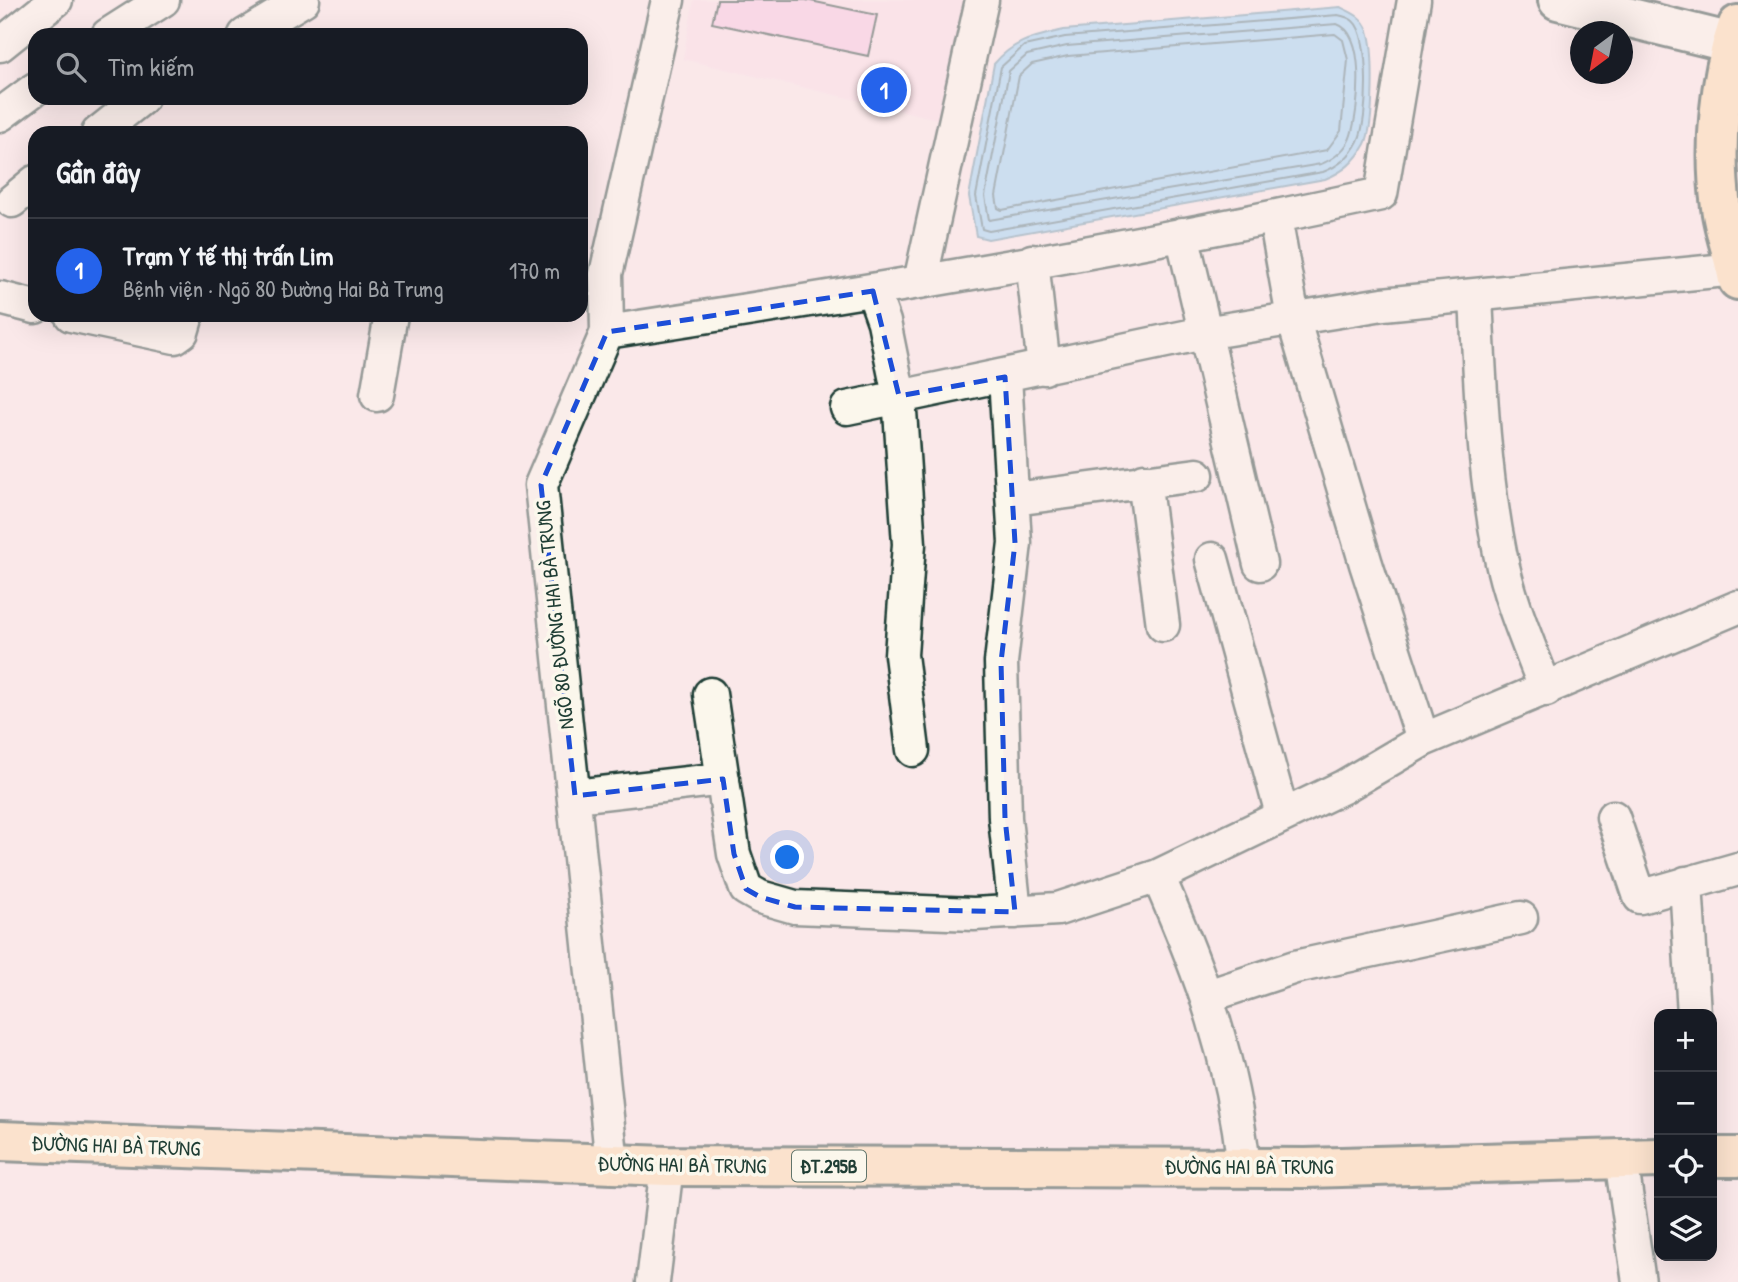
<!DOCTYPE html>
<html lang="vi">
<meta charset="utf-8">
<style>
body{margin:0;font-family:"Patrick Hand",sans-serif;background:#20242c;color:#f1f3f6}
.controls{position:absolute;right:21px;bottom:21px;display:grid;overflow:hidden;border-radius:14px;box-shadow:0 7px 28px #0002}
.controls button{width:63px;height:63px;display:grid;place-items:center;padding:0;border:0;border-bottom:2px solid #363941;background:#171b24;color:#f1f3f6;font:35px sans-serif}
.compass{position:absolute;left:1570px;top:21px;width:63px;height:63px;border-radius:50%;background:#171b24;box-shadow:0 7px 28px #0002;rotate:212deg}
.you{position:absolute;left:788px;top:858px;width:24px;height:24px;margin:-18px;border:5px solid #fff;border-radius:50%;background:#1a73e8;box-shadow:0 0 0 10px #1a73e833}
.badge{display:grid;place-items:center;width:46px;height:46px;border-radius:50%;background:#2563eb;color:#fff;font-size:23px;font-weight:700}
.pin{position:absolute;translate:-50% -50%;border:4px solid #fff;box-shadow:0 2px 7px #0006}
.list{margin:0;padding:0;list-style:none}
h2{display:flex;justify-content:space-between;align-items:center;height:91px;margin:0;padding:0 28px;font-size:30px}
h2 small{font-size:23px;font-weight:400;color:#9ea1a6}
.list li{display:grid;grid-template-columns:46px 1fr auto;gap:21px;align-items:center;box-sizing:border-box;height:105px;padding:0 28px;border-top:2px solid #363941}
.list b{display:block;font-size:26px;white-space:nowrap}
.list p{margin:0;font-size:23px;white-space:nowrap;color:#9ea1a6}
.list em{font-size:23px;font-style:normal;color:#9ea1a6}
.icon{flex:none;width:38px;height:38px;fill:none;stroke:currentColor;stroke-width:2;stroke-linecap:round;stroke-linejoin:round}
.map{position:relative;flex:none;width:1738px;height:1282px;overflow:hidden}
.search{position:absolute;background:#171b24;box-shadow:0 7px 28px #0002;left:28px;top:28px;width:560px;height:77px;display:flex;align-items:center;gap:18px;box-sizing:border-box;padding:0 24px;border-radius:21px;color:#9ea1a6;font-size:26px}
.panel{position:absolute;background:#171b24;box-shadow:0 7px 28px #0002;left:28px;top:126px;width:560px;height:196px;border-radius:21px}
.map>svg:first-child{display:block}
.built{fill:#fadee7}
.water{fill:#96d2f7;stroke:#6696a9;stroke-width:2}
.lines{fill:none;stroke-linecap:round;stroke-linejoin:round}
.shore{stroke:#4f7982;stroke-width:2}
.building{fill:#f9c5e3;stroke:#1f3d34;stroke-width:2}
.minor-casing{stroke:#1f3d34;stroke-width:37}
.tertiary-casing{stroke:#1f3d34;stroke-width:44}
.primary-casing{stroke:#1f3d34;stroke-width:44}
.minor{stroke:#fbf7ec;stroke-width:32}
.tertiary{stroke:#fbf7ec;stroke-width:38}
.primary{stroke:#fddcac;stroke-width:38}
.marked{fill:none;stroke:#1d4ed8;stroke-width:5;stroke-dasharray:14 9;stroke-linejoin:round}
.labels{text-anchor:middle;stroke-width:7;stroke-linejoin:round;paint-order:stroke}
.shield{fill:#fbf7ec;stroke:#61756b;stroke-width:2}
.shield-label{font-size:19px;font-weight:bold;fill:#1f3d34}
.street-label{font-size:21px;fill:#1f3d34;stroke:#fbf7ec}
</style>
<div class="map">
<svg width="1738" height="1282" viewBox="0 0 1738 1282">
<rect width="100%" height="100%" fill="#fae8e9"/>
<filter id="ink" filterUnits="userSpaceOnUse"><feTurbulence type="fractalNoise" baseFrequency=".0143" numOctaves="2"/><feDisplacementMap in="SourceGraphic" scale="14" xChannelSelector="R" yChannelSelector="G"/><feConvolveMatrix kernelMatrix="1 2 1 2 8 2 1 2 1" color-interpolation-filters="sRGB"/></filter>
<g filter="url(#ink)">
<path class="built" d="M 694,0 L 972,0 L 946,121 L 683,59 Z"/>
<path class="water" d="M 1340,7 C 1353,13 1363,17 1368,31 C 1375,51 1374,126 1365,144 C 1355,162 1343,172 1325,179 L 988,239 L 976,236 L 969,196 L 994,64 C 1014,40 1035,37 1064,30 Z"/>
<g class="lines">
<path class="shore" d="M 1338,15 C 1343,16 1350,18 1353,21 C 1371,36 1368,122 1358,141 C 1350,157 1339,166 1323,172 L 989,231 L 982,229 L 976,196 L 1001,67 L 1024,46 L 1065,37 Z
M 1337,24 C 1367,34 1359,109 1351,135 C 1347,149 1334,159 1321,164 L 989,220 L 985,196 L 1009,71 L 1027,55 L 1067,46 Z
M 1335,34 L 1343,40 L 1348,60 L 1341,131 L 1327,150 L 1002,210 L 998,208 L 996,196 L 1019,76 L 1032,64 L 1068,56 Z"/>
</g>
<path class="building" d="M 717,0 L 806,0 L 877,15 L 868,56 L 712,23 Z"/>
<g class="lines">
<defs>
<path id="minor" d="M 108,35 L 163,0
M 245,35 L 303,0
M 0,45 L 56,0
M 0,115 L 35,89
M 98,133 L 142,98
M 12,201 L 35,182
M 1275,217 L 1293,318 L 1366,564 L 1423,740
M 1182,234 L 1260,564
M 1032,261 L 1044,368
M 920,282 L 982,0
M 873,291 L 884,322 L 899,396 L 909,544 L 901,655 L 913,750
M 1476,296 C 1480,381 1483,469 1500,553 C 1509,600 1529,645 1546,690
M 0,298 L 35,307
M 71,315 L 175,337 L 182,332 L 187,315
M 607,332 C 866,292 1125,250 1381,194 L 1414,0
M 1005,377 L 1015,543 L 1001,662 L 1005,818 L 1015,912
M 377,395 L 391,315
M 847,408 L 1204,333 L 1383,304 L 1736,269
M 1144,480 L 1163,625
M 1014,499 L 1197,475
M 1212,559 L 1282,814
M 710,694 L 734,854 L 746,889 L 760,897 L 795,907 L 974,914 L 1058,909 L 1158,876 L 1343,787 L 1423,740 L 1738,607
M 575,796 L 723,779
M 1613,817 L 1640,897 L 1738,869
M 1158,876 C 1202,976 1232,1058 1244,1167
M 1686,883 L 1694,1014
M 1208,996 L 1295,967 L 1521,918
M 1621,1159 L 1639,1282
M 612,1164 L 541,485 L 607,332 L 606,274 L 668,0
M 653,1282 L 667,1166"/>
<path id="tertiary" d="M 1558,0 L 1732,43"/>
<path id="primary" d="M 1738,25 C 1719,80 1713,148 1721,207 C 1724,231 1734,256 1738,280
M 0,1141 L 667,1166 L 1306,1168 L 1659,1158
M 1712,1157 L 1738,1157"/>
</defs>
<use href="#minor" class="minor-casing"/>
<use href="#tertiary" class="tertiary-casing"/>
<use href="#primary" class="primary-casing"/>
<use href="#minor" class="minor"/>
<use href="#tertiary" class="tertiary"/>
<use href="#primary" class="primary"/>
</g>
</g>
<path d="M0 0H1738V1282H0ZM 873,291 L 899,396 L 1005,377 L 1015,543 L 1001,662 L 1005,818 L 1015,912 L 795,907 L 760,897 L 746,889 L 734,854 L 723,779 L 575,796 L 541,485 L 607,332 Z" fill="#fae8e9" fill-opacity=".55" fill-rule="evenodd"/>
<path class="marked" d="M 873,291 L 899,396 L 1005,377 L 1015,543 L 1001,662 L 1005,818 L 1015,912 L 795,907 L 760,897 L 746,889 L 734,854 L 723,779 L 575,796 L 541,485 L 607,332 Z"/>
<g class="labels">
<rect class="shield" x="792" y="1150.5" width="74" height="31" rx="5"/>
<g class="shield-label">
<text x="829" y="1173">ĐT.295B</text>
</g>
<g class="street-label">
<text transform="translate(555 615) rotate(-96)" y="7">NGÕ 80 ĐƯỜNG HAI BÀ TRƯNG</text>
<text transform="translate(116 1146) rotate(2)" y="7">ĐƯỜNG HAI BÀ TRƯNG</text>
<text transform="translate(682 1165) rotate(1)" y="7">ĐƯỜNG HAI BÀ TRƯNG</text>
<text x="1249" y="1174">ĐƯỜNG HAI BÀ TRƯNG</text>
</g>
</g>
</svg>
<div class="controls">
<button>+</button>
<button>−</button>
<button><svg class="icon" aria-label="locate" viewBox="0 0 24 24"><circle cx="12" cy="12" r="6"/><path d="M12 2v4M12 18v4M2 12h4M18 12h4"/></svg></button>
<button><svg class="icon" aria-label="layers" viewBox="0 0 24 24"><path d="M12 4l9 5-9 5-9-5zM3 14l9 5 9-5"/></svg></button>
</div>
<svg class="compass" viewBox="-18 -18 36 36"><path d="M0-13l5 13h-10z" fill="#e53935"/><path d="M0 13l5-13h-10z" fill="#9ea1a6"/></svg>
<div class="you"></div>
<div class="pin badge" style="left:884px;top:90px">1</div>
<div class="search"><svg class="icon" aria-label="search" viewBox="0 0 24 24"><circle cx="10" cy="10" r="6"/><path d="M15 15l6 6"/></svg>Tìm kiếm</div>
<section class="panel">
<h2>Gần đây<small></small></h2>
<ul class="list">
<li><span class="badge">1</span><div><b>Trạm Y tế thị trấn Lim</b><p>Bệnh viện · Ngõ 80 Đường Hai Bà Trưng</p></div><em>170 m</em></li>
</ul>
</section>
</div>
